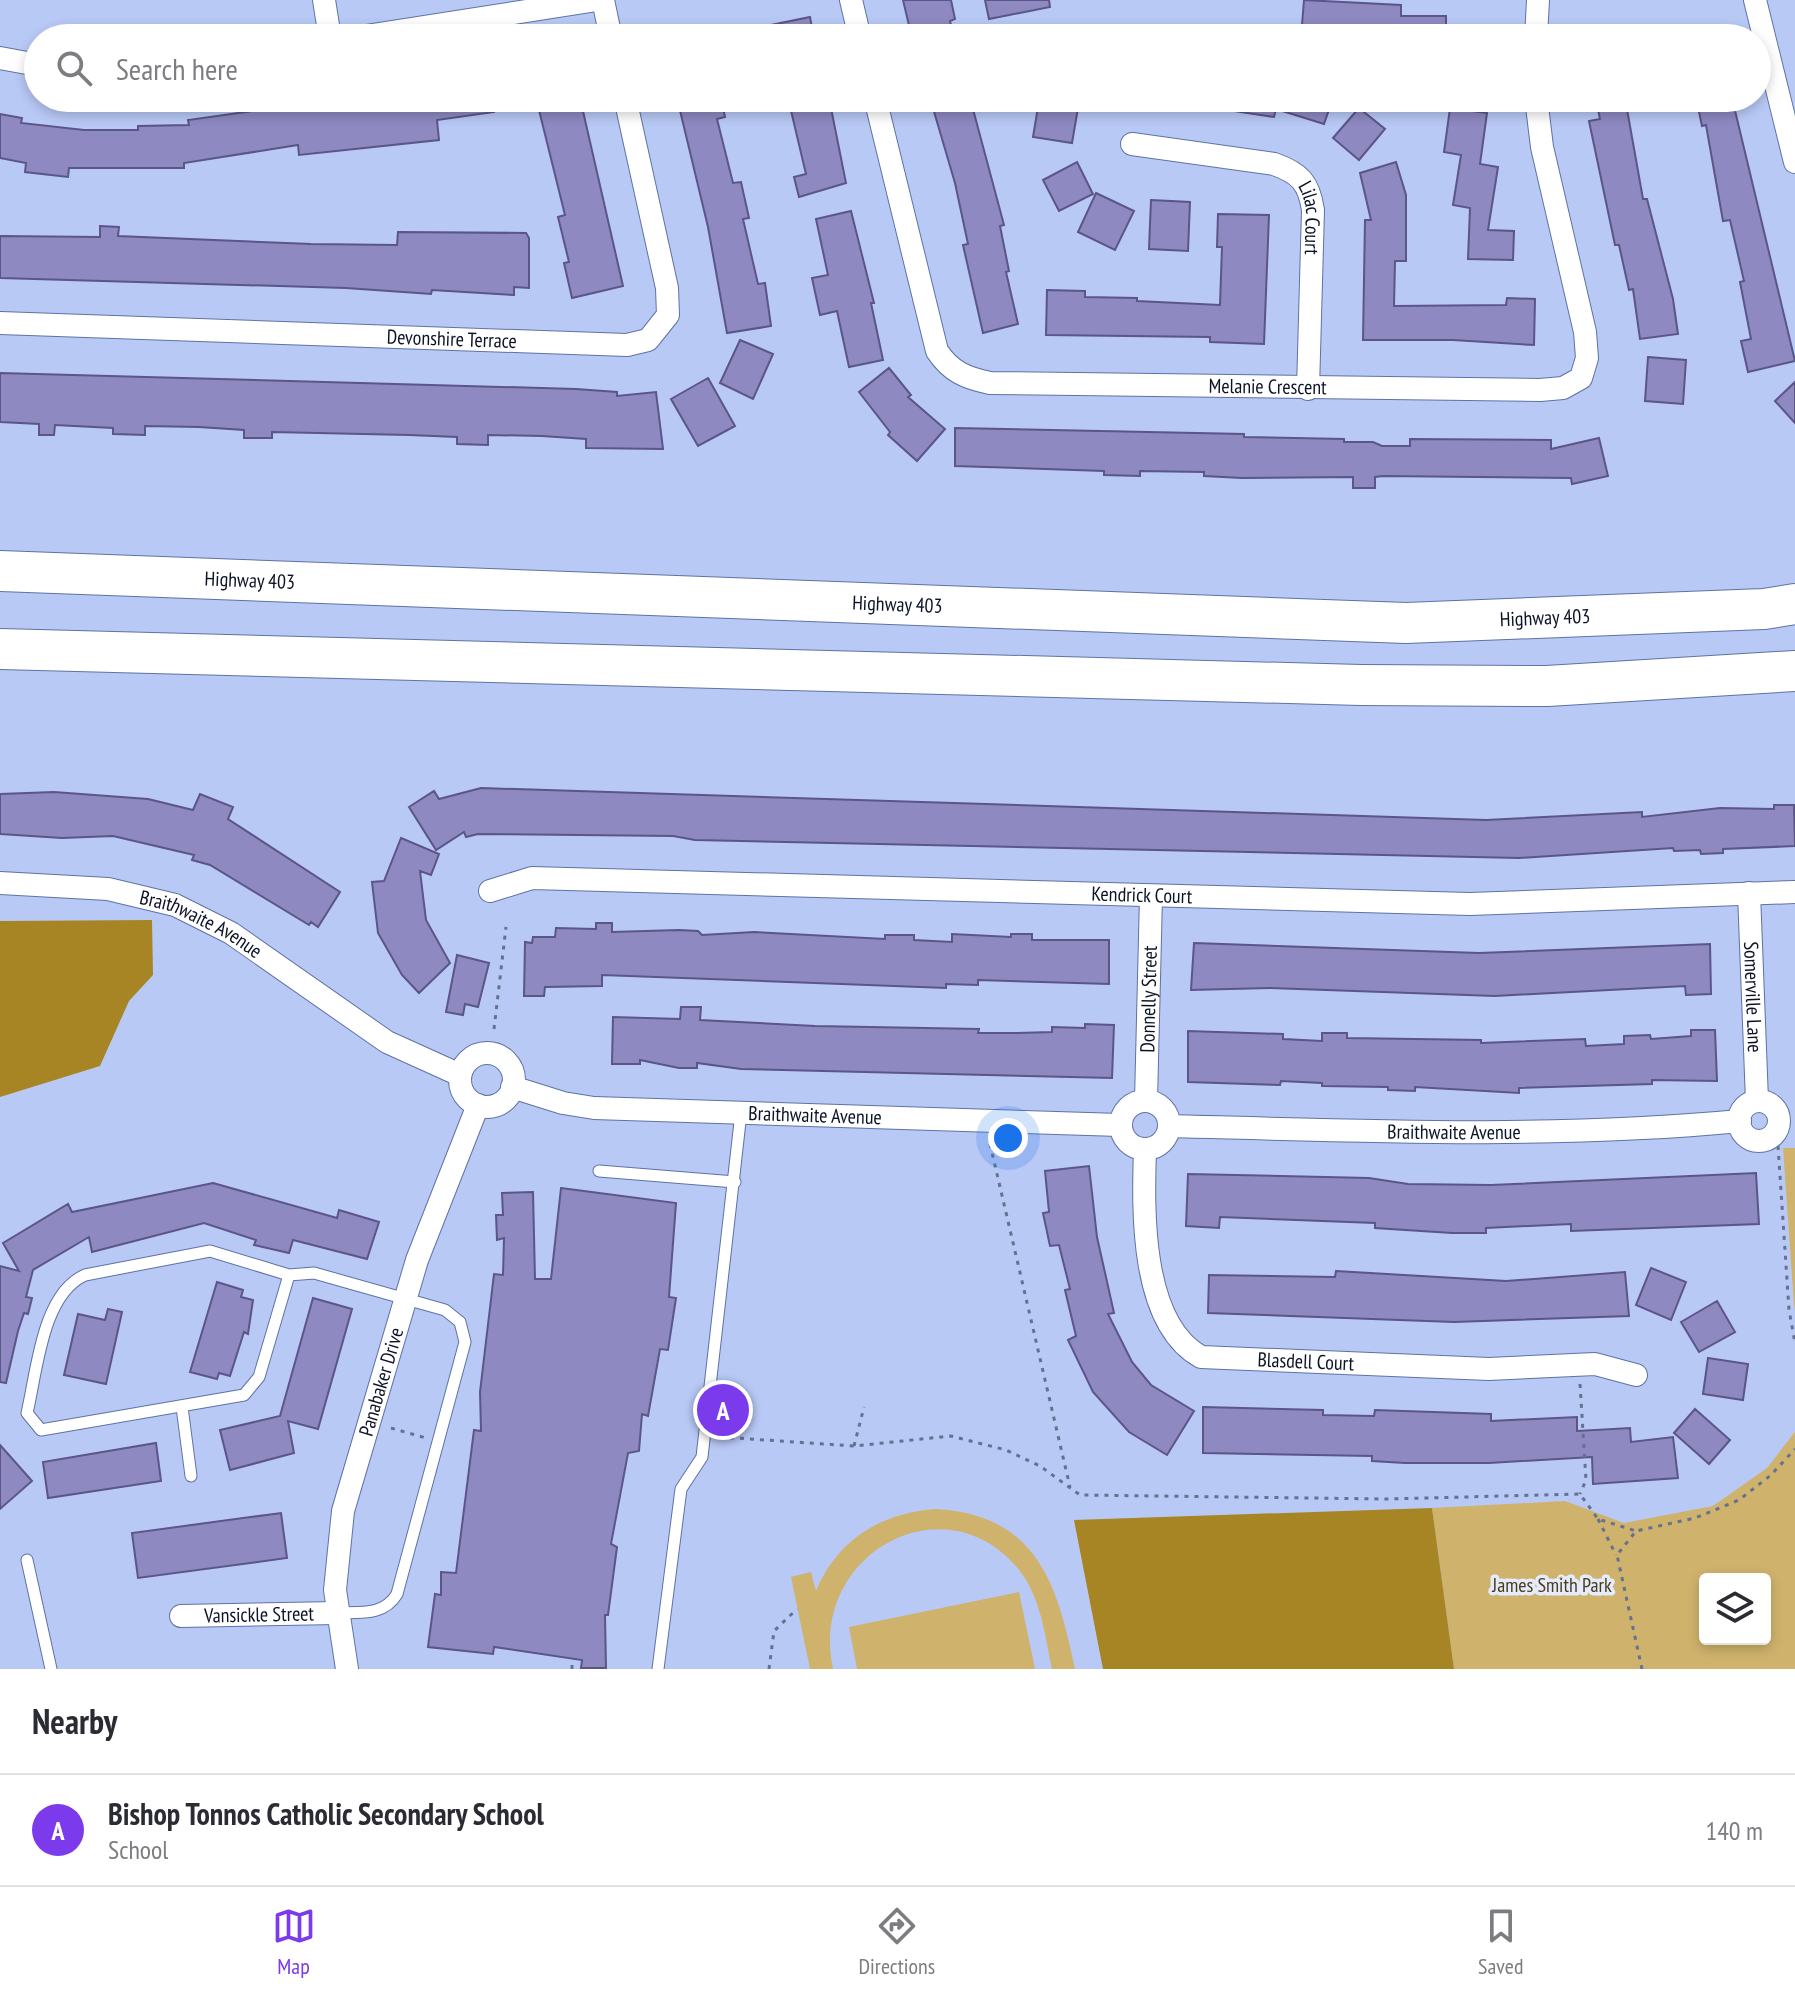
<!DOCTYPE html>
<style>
body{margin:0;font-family:"PT Sans Narrow",sans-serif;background:#f7f7f7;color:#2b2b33}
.controls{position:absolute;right:24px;bottom:24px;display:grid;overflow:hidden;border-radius:8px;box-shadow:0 4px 12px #0003}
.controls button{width:72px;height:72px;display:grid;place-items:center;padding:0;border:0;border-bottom:2px solid #e1e1e2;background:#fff;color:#2b2b33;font:40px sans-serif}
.you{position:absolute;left:1008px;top:1138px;width:28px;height:28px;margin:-20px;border:6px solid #fff;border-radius:50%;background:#1a73e8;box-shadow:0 0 0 12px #1a73e833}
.badge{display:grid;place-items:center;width:52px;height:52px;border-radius:50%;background:#7c3aed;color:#fff;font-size:26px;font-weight:700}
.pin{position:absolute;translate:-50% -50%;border:4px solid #fff;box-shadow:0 2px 8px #0006}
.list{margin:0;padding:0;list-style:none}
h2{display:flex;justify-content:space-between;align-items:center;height:104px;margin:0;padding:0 32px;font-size:34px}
h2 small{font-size:26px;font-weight:400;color:#7c7c81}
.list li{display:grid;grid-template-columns:52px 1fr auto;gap:24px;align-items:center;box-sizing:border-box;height:112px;padding:0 32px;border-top:2px solid #e1e1e2}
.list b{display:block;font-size:30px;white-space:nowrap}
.list p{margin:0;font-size:26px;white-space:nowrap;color:#7c7c81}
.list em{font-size:26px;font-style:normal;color:#7c7c81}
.icon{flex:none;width:44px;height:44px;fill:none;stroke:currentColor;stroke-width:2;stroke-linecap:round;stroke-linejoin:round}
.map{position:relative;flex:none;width:1795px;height:1669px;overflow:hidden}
.search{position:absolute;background:#fff;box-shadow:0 4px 12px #0003;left:24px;right:24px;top:24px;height:88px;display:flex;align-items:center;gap:20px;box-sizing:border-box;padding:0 28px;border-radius:44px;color:#7c7c81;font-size:30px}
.sheet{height:216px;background:#fff}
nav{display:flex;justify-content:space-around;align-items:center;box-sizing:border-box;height:112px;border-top:2px solid #e1e1e2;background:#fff;font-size:22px;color:#7c7c81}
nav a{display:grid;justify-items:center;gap:4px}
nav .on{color:#7c3aed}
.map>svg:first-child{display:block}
.green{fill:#cfb26c;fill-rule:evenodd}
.forest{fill:#a78524}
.building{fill:#8e89c1;stroke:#5b5588;stroke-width:2}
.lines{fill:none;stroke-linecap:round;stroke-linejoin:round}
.service-casing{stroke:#5f72a4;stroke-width:13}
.minor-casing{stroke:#5f72a4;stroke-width:24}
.motorway-casing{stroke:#5f72a4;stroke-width:42}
.path{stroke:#657191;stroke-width:3;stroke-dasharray:4 6;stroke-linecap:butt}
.service{stroke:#fff;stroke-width:11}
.minor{stroke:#fff;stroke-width:22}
.motorway{stroke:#fff;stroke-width:40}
.labels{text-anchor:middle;stroke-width:7;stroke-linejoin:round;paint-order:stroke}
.street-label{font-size:20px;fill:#0c1326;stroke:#e4ebfc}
.park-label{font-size:20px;fill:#4c3d16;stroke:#e4ebfc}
</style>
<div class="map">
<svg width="1795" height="1669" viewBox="0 0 1795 1669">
<rect width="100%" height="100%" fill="#b8c9f6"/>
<path class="green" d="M 1783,1148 L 1795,1148 L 1795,1311 L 1794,1304 Z
M 1795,1432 L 1795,1669 L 1454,1669 L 1432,1508 L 1565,1501 L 1624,1523 L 1713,1506 L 1767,1468 ZM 1705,1579 L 1765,1579 L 1765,1639 L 1705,1639 Z
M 936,1509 C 1037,1515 1057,1583 1075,1669 L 1052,1669 C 1045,1635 1041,1599 1020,1571 C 947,1478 808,1553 833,1669 L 810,1669 L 791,1577 L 811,1572 L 816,1591 C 838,1539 881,1513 936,1509 Z
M 1019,1592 L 1035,1669 L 857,1669 L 849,1627 Z"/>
<path class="forest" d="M 152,920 L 153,975 L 129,1001 L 100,1066 L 0,1097 L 0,921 Z
M 1432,1508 L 1454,1669 L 1103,1669 L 1074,1520 Z"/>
<path class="building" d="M 903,0 L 951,0 L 955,19 L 950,21 L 954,38 L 912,38 Z
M 985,0 L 1049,0 L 1050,7 L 989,19 Z
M 1304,0 L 1401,5 L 1401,16 L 1446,16 L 1446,38 L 1355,38 L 1356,29 L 1302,25 Z
M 810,17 L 814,38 L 743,38 L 742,31 Z
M 346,98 L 492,98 L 494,112 L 437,120 L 439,140 L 299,155 L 298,145 L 184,163 L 184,168 L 69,168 L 68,177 L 25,172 L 26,163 L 0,158 L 0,114 L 22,118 L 21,123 L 84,130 L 138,130 L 138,126 L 189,125 L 188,120 Z
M 536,98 L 580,98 L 623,286 L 572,298 L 564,263 L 569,262 L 558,217 L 565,215 Z
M 677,98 L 721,98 L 725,117 L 717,119 L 733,183 L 741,182 L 749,218 L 743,219 L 758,284 L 765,283 L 771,326 L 727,333 L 708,227 Z
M 788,98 L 829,98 L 846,183 L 799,197 L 794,177 L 806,174 Z
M 930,98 L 970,98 L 1004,225 L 1000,226 L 1009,271 L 1006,272 L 1018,324 L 983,333 L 963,245 L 968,244 L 955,183 Z
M 1208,98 L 1333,98 L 1324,124 L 1276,109 L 1274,117 L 1207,107 Z
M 1606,98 L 1625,98 L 1643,199 L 1647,199 L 1673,299 L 1678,334 L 1640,339 L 1633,289 L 1629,290 L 1619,245 L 1615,245 L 1589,121 L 1600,119 L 1596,100 Z
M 1696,98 L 1732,98 L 1795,361 L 1748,372 L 1741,341 L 1751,339 L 1740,282 L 1744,281 L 1730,220 L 1723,221 L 1706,125 L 1702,126 Z
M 1039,101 L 1078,108 L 1072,143 L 1033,137 Z
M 1359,108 L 1385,129 L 1359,160 L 1333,138 Z
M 1450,108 L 1487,113 L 1480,164 L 1498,167 L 1488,230 L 1514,231 L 1513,260 L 1468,259 L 1470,208 L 1453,205 L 1461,155 L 1444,152 Z
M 1077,162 L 1093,194 L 1059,211 L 1043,180 Z
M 1396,162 L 1406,195 L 1406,261 L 1395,261 L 1394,306 L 1506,305 L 1507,298 L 1535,299 L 1534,345 L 1453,340 L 1363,340 L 1365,220 L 1371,220 L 1360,173 Z
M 1096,193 L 1134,211 L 1115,250 L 1078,232 Z
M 1151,200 L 1190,202 L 1188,251 L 1149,249 Z
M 851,211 L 874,303 L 871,303 L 883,360 L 849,367 L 837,311 L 820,315 L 812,278 L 828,275 L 816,219 Z
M 1218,214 L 1269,215 L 1264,344 L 1210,342 L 1210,337 L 1046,335 L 1047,290 L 1085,291 L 1085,297 L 1137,298 L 1137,301 L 1220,305 L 1222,247 L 1217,247 Z
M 100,226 L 119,227 L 118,236 L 311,244 L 397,245 L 398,232 L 526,233 L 529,238 L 529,288 L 514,287 L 514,295 L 432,290 L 431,294 L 346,288 L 0,278 L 0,236 L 100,237 Z
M 740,340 L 773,354 L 753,399 L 720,383 Z
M 1648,357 L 1686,360 L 1683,404 L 1645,401 Z
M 889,368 L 911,395 L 908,397 L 945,429 L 917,461 L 888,435 L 890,432 L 859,392 Z
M 0,373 L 576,389 L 617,392 L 617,396 L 656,392 L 663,449 L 586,448 L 586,439 L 542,436 L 488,435 L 488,445 L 457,444 L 457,437 L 409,435 L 272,432 L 272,438 L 244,438 L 244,430 L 199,427 L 145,426 L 145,435 L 113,434 L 113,428 L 55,425 L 54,435 L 39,435 L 39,424 L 0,422 Z
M 708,378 L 735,426 L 698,446 L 671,399 Z
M 1795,382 L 1795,423 L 1775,401 Z
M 955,428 L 1244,434 L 1244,437 L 1344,439 L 1344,442 L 1373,442 L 1382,446 L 1410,446 L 1410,439 L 1551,440 L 1551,449 L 1599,438 L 1608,476 L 1572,484 L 1571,478 L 1383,476 L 1375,477 L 1375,488 L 1353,488 L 1353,477 L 1242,478 L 1204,476 L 1204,472 L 1140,471 L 1140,476 L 1104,475 L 1104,471 L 955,466 Z
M 481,788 L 1486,820 L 1642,812 L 1642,817 L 1720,808 L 1774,809 L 1774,805 L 1794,805 L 1795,846 L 1723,849 L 1723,853 L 1701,854 L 1700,850 L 1674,851 L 1673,848 L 1519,858 L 695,840 L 673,836 L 478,834 L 466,837 L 464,832 L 436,850 L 409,807 L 434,791 L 439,799 Z
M 54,792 L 148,799 L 193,810 L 200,794 L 233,807 L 228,819 L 340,892 L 318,927 L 311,922 L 309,925 L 210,865 L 192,860 L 194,855 L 113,836 L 62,838 L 0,834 L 0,794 Z
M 401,838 L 439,854 L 431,875 L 420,871 L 426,920 L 450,963 L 419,993 L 402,975 L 378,933 L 372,882 L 384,881 Z
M 596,923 L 612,923 L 612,932 L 679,930 L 698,931 L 702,935 L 754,932 L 885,939 L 885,935 L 914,935 L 914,940 L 952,942 L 952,934 L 1011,937 L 1011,934 L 1032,934 L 1032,940 L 1109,940 L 1109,984 L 978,980 L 978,985 L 946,984 L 946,988 L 602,975 L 602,986 L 545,987 L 544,996 L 524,996 L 525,942 L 532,943 L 533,937 L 555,937 L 556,928 L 596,929 Z
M 1194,943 L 1479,953 L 1710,944 L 1711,994 L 1686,995 L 1685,986 L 1495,996 L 1270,988 L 1191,990 Z
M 457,955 L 489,963 L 478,1007 L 465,1004 L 463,1015 L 446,1012 Z
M 681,1007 L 701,1007 L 700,1020 L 815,1026 L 979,1029 L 978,1033 L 1017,1033 L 1052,1032 L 1052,1027 L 1085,1028 L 1085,1024 L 1114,1025 L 1112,1078 L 741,1069 L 697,1063 L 697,1068 L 679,1068 L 640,1060 L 640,1064 L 612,1064 L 613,1017 L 680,1019 Z
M 1691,1030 L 1715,1030 L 1717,1081 L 1652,1080 L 1652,1084 L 1519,1088 L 1519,1093 L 1415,1087 L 1415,1091 L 1388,1090 L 1388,1087 L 1322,1086 L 1322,1083 L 1281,1081 L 1280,1085 L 1188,1082 L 1188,1031 L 1283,1034 L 1283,1039 L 1322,1041 L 1322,1033 L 1347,1033 L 1347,1038 L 1481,1040 L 1481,1043 L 1585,1039 L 1586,1046 L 1624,1044 L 1624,1036 L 1650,1035 L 1651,1039 L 1691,1036 Z
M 1089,1166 L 1097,1237 L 1114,1313 L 1108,1314 L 1132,1362 L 1151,1385 L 1194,1411 L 1167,1455 L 1129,1432 L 1093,1392 L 1068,1340 L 1076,1336 L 1065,1290 L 1070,1289 L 1059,1245 L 1050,1246 L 1043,1213 L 1049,1212 L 1045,1171 Z
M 1756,1173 L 1759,1224 L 1571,1231 L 1571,1224 L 1486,1228 L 1486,1233 L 1452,1233 L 1375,1228 L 1375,1223 L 1220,1217 L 1219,1228 L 1186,1226 L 1188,1174 L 1369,1178 L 1408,1184 L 1491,1185 Z
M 213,1183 L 337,1218 L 339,1210 L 379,1222 L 367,1259 L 293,1240 L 289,1253 L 254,1245 L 256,1240 L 204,1223 L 92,1252 L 89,1237 L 33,1270 L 26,1297 L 32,1298 L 28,1314 L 24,1313 L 18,1331 L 6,1383 L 0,1382 L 0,1266 L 19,1271 L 3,1243 L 68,1204 L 72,1212 Z
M 561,1188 L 676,1203 L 669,1297 L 676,1298 L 668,1350 L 660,1349 L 648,1416 L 642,1414 L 639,1451 L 628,1453 L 611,1544 L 617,1547 L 608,1615 L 605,1615 L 606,1668 L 581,1668 L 582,1660 L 494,1647 L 493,1654 L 428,1647 L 435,1594 L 441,1595 L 441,1572 L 456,1573 L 474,1430 L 481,1431 L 480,1392 L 494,1274 L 503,1275 L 504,1238 L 497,1240 L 496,1215 L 503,1215 L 502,1193 L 533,1192 L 535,1279 L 551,1279 Z
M 1651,1268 L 1686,1282 L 1671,1320 L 1636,1305 Z
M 1336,1271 L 1506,1281 L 1625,1272 L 1629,1316 L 1454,1322 L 1208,1313 L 1209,1275 L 1335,1277 Z
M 217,1282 L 243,1290 L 241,1297 L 253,1300 L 248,1334 L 244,1332 L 230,1376 L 219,1373 L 217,1379 L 190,1372 Z
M 313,1298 L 352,1309 L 318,1429 L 288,1421 L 294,1453 L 230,1470 L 220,1430 L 280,1416 Z
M 1717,1301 L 1735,1332 L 1699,1352 L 1681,1322 Z
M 108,1309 L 122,1312 L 106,1384 L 64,1375 L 78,1314 L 105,1320 Z
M 1708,1358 L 1748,1364 L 1743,1400 L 1703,1394 Z
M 1203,1407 L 1323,1410 L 1323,1415 L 1374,1416 L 1375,1410 L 1491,1414 L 1491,1421 L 1577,1417 L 1577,1431 L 1630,1428 L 1631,1442 L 1673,1437 L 1678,1478 L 1593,1484 L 1592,1457 L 1489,1463 L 1405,1463 L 1372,1461 L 1372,1456 L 1203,1453 Z
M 1695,1409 L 1730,1440 L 1709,1464 L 1674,1433 Z
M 156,1443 L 161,1481 L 48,1498 L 43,1462 Z
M 0,1445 L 32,1481 L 0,1509 Z
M 281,1513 L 287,1558 L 138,1578 L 132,1533 Z"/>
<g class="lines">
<defs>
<path id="service" d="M 599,1171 L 735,1182
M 289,1275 L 259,1377 L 244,1395 L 41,1430 L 27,1413 C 37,1371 42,1294 85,1275 L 210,1251 L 289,1275 L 314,1273 L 445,1310 L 460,1322 L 465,1342 L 397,1594 C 384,1616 360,1612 337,1613
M 182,1407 L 191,1476
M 27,1560 L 51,1669
M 658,1669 L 681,1489 L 702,1457 L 741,1113"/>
<g id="minor">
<path d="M 324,0 L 330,38"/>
<path d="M 603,0 L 611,38"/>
<path d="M 851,0 L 860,38"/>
<path d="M 1755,0 L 1795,162"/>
<path d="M 353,38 L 597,0"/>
<path d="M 1536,38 L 1538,0"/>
<path d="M 0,58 L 38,65"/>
<path id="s1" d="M 875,98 L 937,351 C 951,372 966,378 990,383 L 1540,390 L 1563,388 L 1581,378 L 1587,358 L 1585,332 L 1542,147 L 1536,98"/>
<path id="s2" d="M 1132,144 L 1274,164 C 1300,173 1309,183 1313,210 L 1308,389"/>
<path id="s3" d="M 0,323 L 627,345 L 648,340 L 668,315 L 667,288 L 625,98"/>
<path id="s4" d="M 0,883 L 108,889 L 175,905 L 231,933 L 387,1042 L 460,1075"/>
<path id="s5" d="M 490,891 L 532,878 L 1470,904 L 1795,892"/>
<path id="s6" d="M 1749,893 L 1757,1101"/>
<circle cx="487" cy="1080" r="27"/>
<path id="s7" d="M 512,1087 L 563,1103 L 594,1108 L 1120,1125"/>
<circle cx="1145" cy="1125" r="24"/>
<path id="s8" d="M 1146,1101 L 1151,896"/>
<circle cx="1759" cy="1121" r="20"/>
<path id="s9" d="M 1170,1126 C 1360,1131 1550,1139 1740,1121"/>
<path id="s10" d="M 1145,1149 C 1143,1210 1140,1323 1201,1357 L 1489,1369 L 1595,1364 L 1636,1375"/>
<path id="s11" d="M 181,1616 L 337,1613"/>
<path id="s12" d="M 347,1669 L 335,1590 L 343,1511 L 417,1260 L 478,1105"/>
</g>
<g id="motorway">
<path id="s13" d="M 0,571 L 1406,623 L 1764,609 L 1795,604"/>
<path d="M 0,649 L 1361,685 L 1547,686 L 1795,671"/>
</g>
</defs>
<use href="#service" class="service-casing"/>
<use href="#minor" class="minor-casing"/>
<use href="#motorway" class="motorway-casing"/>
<path class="path" d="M 494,1029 L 506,927
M 990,1144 L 1070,1487
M 1778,1146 L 1789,1310 L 1795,1343
M 1580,1384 L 1586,1480 L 1580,1494
M 391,1428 L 426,1438
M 720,1437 L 854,1446 L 951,1436 L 1006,1450 L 1040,1466 L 1080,1495 L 1386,1499 L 1580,1494 L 1598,1519 L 1636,1531
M 854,1446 L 864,1407
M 1598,1519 L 1616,1555
M 572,1669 L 572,1665
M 769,1669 L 774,1631 L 797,1609
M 1642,1669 L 1617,1555 L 1636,1531 L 1695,1518 L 1739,1500 L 1771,1475 L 1795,1449"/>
<use href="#service" class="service"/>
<use href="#minor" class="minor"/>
<use href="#motorway" class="motorway"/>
</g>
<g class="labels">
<g class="street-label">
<text dy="7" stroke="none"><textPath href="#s2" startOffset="216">Lilac Court</textPath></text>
<text dy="7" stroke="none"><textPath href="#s3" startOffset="452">Devonshire Terrace</textPath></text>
<text dy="7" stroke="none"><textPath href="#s1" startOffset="602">Melanie Crescent</textPath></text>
<text dy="7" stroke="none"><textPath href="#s13" startOffset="250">Highway 403</textPath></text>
<text dy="7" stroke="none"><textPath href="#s13" startOffset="898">Highway 403</textPath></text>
<text dy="7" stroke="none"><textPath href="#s13" startOffset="1546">Highway 403</textPath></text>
<text dy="7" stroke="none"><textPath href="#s5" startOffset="654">Kendrick Court</textPath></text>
<text dy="7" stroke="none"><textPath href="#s4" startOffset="208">Braithwaite Avenue</textPath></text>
<text dy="7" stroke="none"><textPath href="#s6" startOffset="104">Somerville Lane</textPath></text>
<text dy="7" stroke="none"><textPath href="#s8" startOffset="102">Donnelly Street</textPath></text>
<text dy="7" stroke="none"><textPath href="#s7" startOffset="306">Braithwaite Avenue</textPath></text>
<text dy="7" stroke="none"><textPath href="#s9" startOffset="284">Braithwaite Avenue</textPath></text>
<text dy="7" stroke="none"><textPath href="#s10" startOffset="330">Blasdell Court</textPath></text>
<text dy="7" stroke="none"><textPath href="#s12" startOffset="294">Panabaker Drive</textPath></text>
<text dy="7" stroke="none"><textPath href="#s11" startOffset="78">Vansickle Street</textPath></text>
</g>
<g class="park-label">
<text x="1552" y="1592">James Smith Park</text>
</g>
</g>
</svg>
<div class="controls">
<button><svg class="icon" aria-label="layers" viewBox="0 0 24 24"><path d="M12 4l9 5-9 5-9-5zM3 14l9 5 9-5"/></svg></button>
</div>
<div class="you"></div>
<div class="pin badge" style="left:723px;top:1410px">A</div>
<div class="search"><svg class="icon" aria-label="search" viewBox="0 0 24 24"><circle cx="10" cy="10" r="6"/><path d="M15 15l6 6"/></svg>Search here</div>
</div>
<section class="sheet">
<h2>Nearby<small></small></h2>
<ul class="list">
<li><span class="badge">A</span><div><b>Bishop Tonnos Catholic Secondary School</b><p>School</p></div><em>140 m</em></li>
</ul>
</section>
<nav>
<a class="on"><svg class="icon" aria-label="map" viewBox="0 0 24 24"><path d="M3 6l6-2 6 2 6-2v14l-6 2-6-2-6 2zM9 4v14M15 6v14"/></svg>Map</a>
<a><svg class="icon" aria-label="directions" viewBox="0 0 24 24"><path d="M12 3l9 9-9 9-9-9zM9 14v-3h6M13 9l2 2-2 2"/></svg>Directions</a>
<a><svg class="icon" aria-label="saved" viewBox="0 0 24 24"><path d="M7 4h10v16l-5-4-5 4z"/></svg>Saved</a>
</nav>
